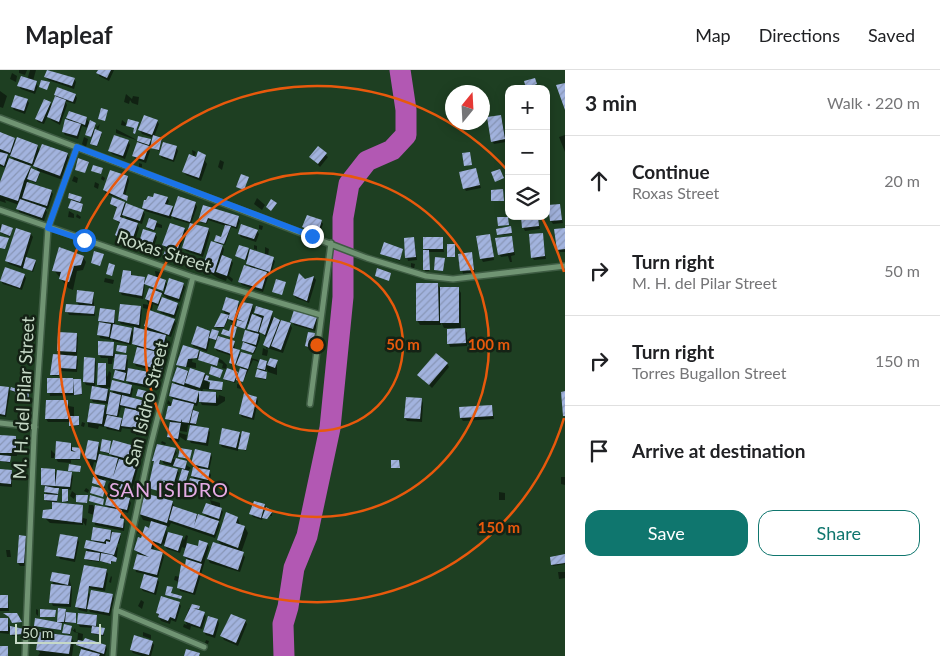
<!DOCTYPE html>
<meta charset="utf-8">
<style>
body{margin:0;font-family:Lato,sans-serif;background:#f6f6f6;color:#202124}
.controls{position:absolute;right:15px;top:15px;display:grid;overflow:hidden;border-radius:10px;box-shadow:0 2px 12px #0003}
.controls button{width:45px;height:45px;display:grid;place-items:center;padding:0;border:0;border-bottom:1px solid #e0e0e0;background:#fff;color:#202124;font:25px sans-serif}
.compass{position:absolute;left:445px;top:15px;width:45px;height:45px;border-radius:50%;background:#fff;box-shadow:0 2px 12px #0003;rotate:18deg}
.scale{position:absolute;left:15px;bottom:12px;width:86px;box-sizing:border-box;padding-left:5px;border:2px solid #c6d9c7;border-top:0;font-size:14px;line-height:18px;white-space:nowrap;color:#c6d9c7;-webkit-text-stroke:4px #142215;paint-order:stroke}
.stop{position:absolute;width:15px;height:15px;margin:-11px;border:4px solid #1a73e8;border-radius:50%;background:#fff}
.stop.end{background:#1a73e8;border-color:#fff;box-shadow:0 1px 5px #0008}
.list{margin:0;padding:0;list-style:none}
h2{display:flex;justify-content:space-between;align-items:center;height:65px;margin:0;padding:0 20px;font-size:21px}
h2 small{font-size:16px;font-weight:400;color:#757577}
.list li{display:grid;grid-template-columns:32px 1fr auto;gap:15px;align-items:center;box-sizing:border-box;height:90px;padding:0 20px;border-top:1px solid #e0e0e0}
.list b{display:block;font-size:19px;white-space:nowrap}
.list p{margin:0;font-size:16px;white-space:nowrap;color:#757577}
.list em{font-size:16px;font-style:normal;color:#757577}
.actions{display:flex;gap:10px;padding:15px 20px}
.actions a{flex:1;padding:11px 0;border:1px solid #0f766e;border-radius:15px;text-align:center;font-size:18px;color:#0f766e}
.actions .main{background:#0f766e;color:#fff}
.icon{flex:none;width:28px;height:28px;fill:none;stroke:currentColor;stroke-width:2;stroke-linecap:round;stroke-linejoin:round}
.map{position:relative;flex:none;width:565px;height:586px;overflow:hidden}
header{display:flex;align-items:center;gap:30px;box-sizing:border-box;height:70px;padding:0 25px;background:#fff;border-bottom:1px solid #e0e0e0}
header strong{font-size:24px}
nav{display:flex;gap:28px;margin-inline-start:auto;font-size:18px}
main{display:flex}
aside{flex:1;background:#fff}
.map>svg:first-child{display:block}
.shadow{fill:#0007;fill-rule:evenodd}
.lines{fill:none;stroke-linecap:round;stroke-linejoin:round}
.river{stroke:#b258b3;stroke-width:21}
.building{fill:url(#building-hatch)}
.street-casing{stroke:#3e5c43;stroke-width:8}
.street{stroke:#709473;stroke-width:5}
.route{stroke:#1a73e8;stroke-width:6}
.ring{fill:none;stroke:#e8590c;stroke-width:2.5}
.labels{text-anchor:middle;stroke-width:5;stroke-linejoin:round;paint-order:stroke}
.street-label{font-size:18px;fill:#c6d9c7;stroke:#142215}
.quarter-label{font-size:20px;letter-spacing:1px;fill:#e5abe4;stroke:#142215}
.centre{fill:#e8590c;stroke:#142215;stroke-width:2.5}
.ring-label{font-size:15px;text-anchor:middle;font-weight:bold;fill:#e8590c;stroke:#142215;stroke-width:5;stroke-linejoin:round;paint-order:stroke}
</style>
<header>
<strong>Mapleaf</strong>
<nav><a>Map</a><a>Directions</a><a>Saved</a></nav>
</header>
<main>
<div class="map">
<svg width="565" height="586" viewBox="0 0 565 586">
<defs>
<pattern id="building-hatch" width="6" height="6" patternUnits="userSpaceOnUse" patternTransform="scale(1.25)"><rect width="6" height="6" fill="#a2b3de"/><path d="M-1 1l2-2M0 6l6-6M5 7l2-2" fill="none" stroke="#8896b6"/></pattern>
</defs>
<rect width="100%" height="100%" fill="#1e3f22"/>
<path class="shadow" d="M 19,0 L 27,0 L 25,5 L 19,3 Z
M 30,0 L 36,0 L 33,11 L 38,16 L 35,24 L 21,19 L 19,16 L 30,11 L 28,7 Z
M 99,0 L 114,0 L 109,11 L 99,6 Z
M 12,3 L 17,6 L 16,12 L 10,9 Z
M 46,7 L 74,9 L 76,12 L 74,19 L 48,10 Z
M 0,21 L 7,26 L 3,38 L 0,37 Z
M 126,24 L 132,29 L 133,26 L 139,27 L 138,35 L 132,33 L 130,30 L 129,34 L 124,32 Z
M 56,25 L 75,25 L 77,28 L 75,34 L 65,31 L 67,35 L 60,55 L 51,50 L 48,45 L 44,54 L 38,52 L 36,49 L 50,33 L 53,37 Z
M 27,30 L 29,33 L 25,44 L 14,40 L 12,37 Z
M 67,48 L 86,48 L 90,54 L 95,54 L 97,57 L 100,54 L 98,60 L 95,55 L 94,60 L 102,64 L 97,77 L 91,74 L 93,68 L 86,65 L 88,58 L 82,56 L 78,69 L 65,65 L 63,62 L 70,52 Z
M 122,50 L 128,55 L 138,54 L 137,59 L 128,57 L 126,54 L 125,56 L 121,55 Z
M 502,50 L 506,72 L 494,74 L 492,71 Z
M 157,51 L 159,54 L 154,67 L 162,70 L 159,81 L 146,75 L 150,81 L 146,93 L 135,89 L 134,86 L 140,75 L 138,71 L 150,70 L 152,74 L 154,68 L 142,64 L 140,60 Z
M 116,59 L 135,69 L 136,70 L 116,63 Z
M 0,64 L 14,69 L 16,72 L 37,76 L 40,81 L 67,84 L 70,89 L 63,110 L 38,101 L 40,104 L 36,113 L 29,110 L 28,113 L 51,121 L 53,124 L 48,139 L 44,138 L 47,142 L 44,151 L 19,142 L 19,135 L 5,130 L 6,133 L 0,131 L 0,116 L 6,98 L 0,96 L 0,105 ZM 6,84 L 11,85 L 15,92 L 9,89 ZM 34,94 L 39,103 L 32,100 L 29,95 L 33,96 Z
M 565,65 L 565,82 L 559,67 Z
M 84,67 L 88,69 L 86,77 L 82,74 Z
M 128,71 L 130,75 L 125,89 L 112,84 L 110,81 Z
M 176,77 L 178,81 L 174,92 L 162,88 L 160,85 Z
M 318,78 L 328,87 L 320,97 L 311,87 Z
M 192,80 L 196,82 L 194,87 L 200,89 L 206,87 L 205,91 L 207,94 L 201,111 L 186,105 L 184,102 L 193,87 Z
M 220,90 L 224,92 L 222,100 L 218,97 Z
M 139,93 L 142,94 L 142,97 L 139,97 Z
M 475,100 L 481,118 L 466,121 L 464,118 Z
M 74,106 L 78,108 L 77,113 L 72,111 Z
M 102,106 L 105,108 L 104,111 L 101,109 Z
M 128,107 L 129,111 L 125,126 L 128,128 L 127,131 L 106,124 L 104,120 Z
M 95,112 L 99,114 L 98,119 L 94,117 Z
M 69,128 L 81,128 L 80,135 L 83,136 L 81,142 L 70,139 L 72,130 Z
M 167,128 L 169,131 L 167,136 L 172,137 L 174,141 L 195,133 L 197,137 L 191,154 L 208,159 L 210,163 L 203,187 L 186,181 L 184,178 L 187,166 L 185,165 L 175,190 L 165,187 L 167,179 L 163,175 L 185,159 L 188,165 L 191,154 L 174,149 L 172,145 L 171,149 L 145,141 L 143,137 Z
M 257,128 L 265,135 L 262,140 L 254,134 Z
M 124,133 L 143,141 L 145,144 L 142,154 L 136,152 L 139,158 L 133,177 L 117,165 L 120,154 L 115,149 L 118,139 L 111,134 ZM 124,145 L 127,151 L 122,149 Z
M 559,135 L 563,153 L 553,154 L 551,151 Z
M 69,141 L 74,144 L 74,148 L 68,147 Z
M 77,144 L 81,147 L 80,149 L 76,147 Z
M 201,145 L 238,147 L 240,151 L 237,159 L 231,157 L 225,175 L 221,173 L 224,179 L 222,187 L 231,190 L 233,193 L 229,206 L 233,209 L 232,212 L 227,208 L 226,211 L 218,208 L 203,199 L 218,175 L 216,171 L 222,169 L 226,156 L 208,150 L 207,154 L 200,152 Z
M 538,147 L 540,159 L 525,161 L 523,157 Z
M 150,150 L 162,155 L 162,158 L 156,157 L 155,161 L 148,159 Z
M 321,151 L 323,154 L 319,165 L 306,160 L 304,157 Z
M 0,154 L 2,157 L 12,159 L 10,167 L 1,163 Z
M 259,155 L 263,156 L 262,160 L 259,159 Z
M 511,159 L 512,164 L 498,165 L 498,160 Z
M 565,159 L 565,182 L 560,182 L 558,179 Z
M 16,160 L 31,164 L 33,167 L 26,188 L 36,193 L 33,202 L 23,197 L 23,199 L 9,194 L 7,191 Z
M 257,161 L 259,164 L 256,172 L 241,167 L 239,164 Z
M 155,164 L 157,167 L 152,183 L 141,179 L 139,176 Z
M 489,165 L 494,190 L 483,192 L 481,188 Z
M 542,165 L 546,189 L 534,190 L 532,187 Z
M 511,167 L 515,185 L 511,186 L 512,192 L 510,192 L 508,186 L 501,187 L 499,184 Z
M 414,168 L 417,190 L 408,191 L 407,187 Z
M 442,169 L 444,182 L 429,182 L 429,201 L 425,201 L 425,179 Z
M 254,175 L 257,176 L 257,180 L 254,179 Z
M 265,177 L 269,179 L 268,186 L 275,191 L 271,204 L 266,202 L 268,207 L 263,222 L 242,215 L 240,212 L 250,198 L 248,191 L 236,186 L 248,179 L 250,182 L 265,185 Z
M 402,180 L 400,191 L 382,184 Z
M 471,183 L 475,203 L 463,204 L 459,185 Z
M 83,187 L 86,192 L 83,200 L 77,201 L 73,220 L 68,218 L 54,200 Z
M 411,193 L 415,194 L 414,199 L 411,198 Z
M 155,201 L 160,202 L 159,209 L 165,211 L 168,215 L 183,214 L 185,217 L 180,232 L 167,228 L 160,222 L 161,228 L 177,234 L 179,237 L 175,248 L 161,243 L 160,237 L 153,234 L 152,240 L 143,238 L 143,234 L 149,235 L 146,229 L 150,219 L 147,217 L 168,224 L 169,222 L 145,214 L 143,229 L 122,225 L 120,222 L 130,203 L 133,206 L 144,208 L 146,213 L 156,208 Z
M 24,205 L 26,208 L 22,220 L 3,214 L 1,211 Z
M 314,207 L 316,210 L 309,233 L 296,228 L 294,225 L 304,210 Z
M 105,208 L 114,210 L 113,214 L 104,212 Z
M 437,214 L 440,218 L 458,218 L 461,223 L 461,260 L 465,260 L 467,263 L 467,276 L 450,277 L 449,274 L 459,258 L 444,258 L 441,252 L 441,255 L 420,255 L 417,250 Z
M 93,223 L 95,246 L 69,245 L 67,241 L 80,237 L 77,232 Z
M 238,232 L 240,236 L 236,251 L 240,252 L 239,249 L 252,235 L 254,239 L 252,246 L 258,248 L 255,243 L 272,242 L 273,248 L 290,254 L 292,258 L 283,283 L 267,278 L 268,281 L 267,286 L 262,285 L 263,278 L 267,280 L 265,275 L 267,268 L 260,262 L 260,269 L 254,284 L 243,280 L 243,271 L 251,263 L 249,259 L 250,255 L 247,254 L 246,259 L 238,257 L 238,254 L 231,252 L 229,248 L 224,258 L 216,258 L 226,245 L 223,240 Z
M 140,237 L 142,240 L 140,260 L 148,262 L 145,256 L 174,250 L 176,253 L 171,267 L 165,265 L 167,269 L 164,280 L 159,278 L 155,283 L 165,285 L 167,289 L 163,303 L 136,296 L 134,292 L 138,278 L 131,271 L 131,275 L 113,271 L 111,267 L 111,270 L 100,268 L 99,264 L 100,251 L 115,241 L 115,255 L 131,259 L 135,264 L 136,257 L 121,254 L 119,251 Z
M 316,248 L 318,251 L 315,261 L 294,255 L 292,251 Z
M 209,262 L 211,265 L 218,262 L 217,267 L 234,272 L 235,280 L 241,285 L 258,290 L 259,292 L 253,290 L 243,312 L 237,307 L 235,313 L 225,310 L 237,303 L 239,306 L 242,299 L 236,292 L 235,296 L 231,294 L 232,286 L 217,281 L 215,278 L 218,271 L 210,269 L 207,282 L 194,277 L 192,274 Z
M 76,264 L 78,267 L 77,285 L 75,285 L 78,290 L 77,302 L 60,301 L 59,306 L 52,306 L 61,286 L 58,281 Z
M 314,264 L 313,279 L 307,277 L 306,276 Z
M 113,273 L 115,286 L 126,287 L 128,290 L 127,299 L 153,304 L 155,308 L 153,319 L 130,314 L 133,319 L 131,329 L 144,332 L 146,336 L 148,329 L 137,325 L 150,324 L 149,332 L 154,334 L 153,339 L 145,337 L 144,343 L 150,347 L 145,366 L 136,365 L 136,360 L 122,358 L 121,362 L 107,359 L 104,354 L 104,357 L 99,356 L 98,359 L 88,357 L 88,352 L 104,336 L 108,342 L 109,334 L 93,332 L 91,328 L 93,316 L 86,315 L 84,311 L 95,290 L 96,293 L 95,318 L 101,319 L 98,315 L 105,294 L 107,307 L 109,301 L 111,303 L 110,318 L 107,317 L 111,326 L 114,325 L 112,320 L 130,315 L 125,308 L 124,312 L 114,308 L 116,288 L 113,288 L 112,294 L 108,294 L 108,288 L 101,288 L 99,284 ZM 121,337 L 126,338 L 124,350 L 118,349 Z
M 184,277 L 222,290 L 227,295 L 226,299 L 222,298 L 223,294 L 218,292 L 217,297 L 193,287 L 192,292 L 196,293 L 196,298 L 178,296 Z
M 277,291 L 277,305 L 268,302 L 266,298 L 266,310 L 257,308 L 260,295 L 267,292 L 268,295 Z
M 447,294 L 449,297 L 432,318 L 419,305 Z
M 178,299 L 190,303 L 205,304 L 209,308 L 208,313 L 222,313 L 222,321 L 203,319 L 202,322 L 216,324 L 218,329 L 219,325 L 225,327 L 225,331 L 217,336 L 202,335 L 199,330 L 197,336 L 193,335 L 194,342 L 199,344 L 196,355 L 188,355 L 187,362 L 180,361 L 180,363 L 187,365 L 186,371 L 180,367 L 179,372 L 170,370 L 168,367 L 171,352 L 167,349 L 175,337 L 167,334 L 168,330 L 172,334 L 174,330 L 170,326 L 176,316 L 174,311 ZM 196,319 L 201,320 L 200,326 Z
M 48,309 L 81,310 L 82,325 L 50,326 Z
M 237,314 L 241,315 L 241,319 L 237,318 Z
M 0,317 L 9,318 L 10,322 L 6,347 L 0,346 Z
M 12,318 L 28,324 L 28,332 L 17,328 L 18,323 L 11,321 Z
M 257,328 L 258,331 L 254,350 L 242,347 L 240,344 Z
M 421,329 L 423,333 L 422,352 L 407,351 L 405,348 Z
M 67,331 L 69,336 L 74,337 L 74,347 L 79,348 L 79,356 L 71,356 L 70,352 L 48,352 L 46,349 Z
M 492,336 L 494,349 L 463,351 L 461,348 Z
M 82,352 L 85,353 L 84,357 L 81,356 Z
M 208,359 L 210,362 L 208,376 L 191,373 L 189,370 Z
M 239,363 L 242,368 L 249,365 L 246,381 L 238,377 L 238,381 L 222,377 L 220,374 Z
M 0,367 L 15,367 L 17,370 L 17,386 L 9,386 L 10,393 L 0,391 Z
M 162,371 L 166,373 L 165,375 L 161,373 Z
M 71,374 L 72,377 L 81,380 L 80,390 L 71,390 L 71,393 L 58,392 L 54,385 L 54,388 L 51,388 L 51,380 L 56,385 Z
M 98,374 L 101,379 L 111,382 L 141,379 L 143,382 L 140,394 L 135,393 L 138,398 L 133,417 L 126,415 L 128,418 L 126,425 L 114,422 L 112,419 L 111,421 L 109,421 L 110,411 L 104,409 L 105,418 L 93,413 L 94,409 L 98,410 L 95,404 L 98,393 L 94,392 L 92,400 L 90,399 L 90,392 L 86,388 ZM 100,379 L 102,382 L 110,384 L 113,388 L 99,385 Z
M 175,380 L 177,383 L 173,389 L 186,392 L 186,395 L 191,398 L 188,401 L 189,403 L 185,419 L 178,416 L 183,399 L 175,397 L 174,393 L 173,396 L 164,394 L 161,389 L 159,395 L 177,400 L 179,403 L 175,416 L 167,413 L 165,421 L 150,417 L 155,392 L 153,391 Z
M 211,384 L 212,387 L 209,401 L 211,405 L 209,413 L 205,412 L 206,414 L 203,426 L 188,422 L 195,410 L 192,406 L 195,397 L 192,393 Z
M 0,400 L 12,401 L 12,417 L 0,416 Z
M 54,400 L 58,406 L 71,403 L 73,406 L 71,420 L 66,419 L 68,432 L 63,431 L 63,419 L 57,418 L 57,434 L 82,437 L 83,448 L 87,449 L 86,456 L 83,452 L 83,455 L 50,453 L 44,447 L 53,440 L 53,432 L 46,431 L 46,418 L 42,414 Z
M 561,407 L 565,407 L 565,415 L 561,414 Z
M 86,418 L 89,420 L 88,423 L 84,421 Z
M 72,421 L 76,424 L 74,429 L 70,426 Z
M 499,422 L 505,423 L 505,430 L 499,430 Z
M 129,429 L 131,433 L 128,443 L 121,441 L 122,450 L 125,453 L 124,461 L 95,455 L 94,445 L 88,443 L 89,435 L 93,435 L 95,439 L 109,439 L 106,435 Z
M 210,430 L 220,433 L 220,438 L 223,442 L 220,451 L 217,450 L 220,455 L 215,468 L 171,453 L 169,457 L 165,456 L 167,463 L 182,467 L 184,470 L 186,465 L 188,466 L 186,474 L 198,478 L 207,474 L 209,477 L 195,525 L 180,521 L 179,512 L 174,510 L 175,506 L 180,507 L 186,498 L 188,490 L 184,486 L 187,479 L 182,477 L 180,483 L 167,479 L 163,473 L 162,476 L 155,474 L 153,481 L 162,483 L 164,487 L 158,507 L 156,507 L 159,512 L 156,525 L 143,521 L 141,518 L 145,504 L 136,502 L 135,498 L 139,484 L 135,480 L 150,460 L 152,452 L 143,450 L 140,444 L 172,432 L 176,439 L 207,448 L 204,443 L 212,436 Z
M 264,435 L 272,442 L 272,446 L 269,446 L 268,448 L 263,447 L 262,450 L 253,447 L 251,444 Z
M 238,448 L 240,456 L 245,457 L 248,463 L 241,483 L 245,487 L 240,502 L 210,493 L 208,489 L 222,476 L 218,470 Z
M 138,460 L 142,462 L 141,465 L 137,463 Z
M 111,461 L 121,466 L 119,474 L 115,473 L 118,478 L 116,492 L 112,491 L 111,494 L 102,492 L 99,489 L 99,492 L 86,490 L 88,482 L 85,477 L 94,472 L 92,469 Z
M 25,467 L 27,470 L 25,496 L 20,496 L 18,493 Z
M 77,468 L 79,472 L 75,492 L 60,489 L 58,485 Z
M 6,480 L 10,480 L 11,487 L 7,487 Z
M 565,485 L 565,494 L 553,496 L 551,488 Z
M 106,500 L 108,504 L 105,521 L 89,518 L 88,523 L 91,527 L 112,525 L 114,528 L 110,546 L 90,542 L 88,538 L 87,542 L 79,540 L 77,537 L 83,522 Z
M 558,502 L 565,502 L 565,508 L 559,509 Z
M 111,506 L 112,507 L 111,513 L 109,512 Z
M 69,507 L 72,520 L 71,537 L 53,536 L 51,532 L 54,516 L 52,511 Z
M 0,526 L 8,526 L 9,541 L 0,541 Z
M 141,530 L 144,532 L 142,539 L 138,536 Z
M 179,533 L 181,536 L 176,552 L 171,550 L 170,554 L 161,551 L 157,543 Z
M 192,537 L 199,537 L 198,541 L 206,546 L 202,559 L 191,556 L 190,560 L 183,557 L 184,554 L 187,555 L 185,551 L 189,538 L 194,539 Z
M 36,539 L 38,540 L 38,546 L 36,544 Z
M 59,540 L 66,541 L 65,544 L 75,544 L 76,553 L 60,553 L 62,555 L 61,560 L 36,557 L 58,554 Z
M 96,546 L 97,558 L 104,560 L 104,566 L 93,564 L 93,558 L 80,557 L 78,554 Z
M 0,549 L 8,549 L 9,557 L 23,560 L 24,565 L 12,566 L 9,561 L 9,564 L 0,563 Z
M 218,550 L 219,554 L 215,568 L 206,565 L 204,562 Z
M 245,551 L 247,554 L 238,576 L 224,570 L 222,566 Z
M 71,557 L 73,561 L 75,558 L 76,562 L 83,564 L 82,576 L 106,576 L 107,579 L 105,586 L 80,586 L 82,579 L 77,575 L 78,563 L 74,562 L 72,558 L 70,565 L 63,562 Z
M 143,562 L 151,565 L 151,569 L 143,566 Z
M 71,567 L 74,572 L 72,586 L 38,586 L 40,583 L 38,580 Z
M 206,570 L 209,571 L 208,574 L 205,573 Z
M 152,572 L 154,575 L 151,586 L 142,586 L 133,583 L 131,580 Z"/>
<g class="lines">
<path class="river" d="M 284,586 L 283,554 L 288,537 L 294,498 L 307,466 L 330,358 L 343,227 L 343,148 L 349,114 L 367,91 L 392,80 L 406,65 L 406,40 L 400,0"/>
</g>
<path class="building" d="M 47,0 L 75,8 L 72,16 L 44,7 Z
M 98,0 L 111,0 L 107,8 L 96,3 Z
M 21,6 L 37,11 L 34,21 L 17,16 Z
M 535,8 L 537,14 L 526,18 L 524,11 Z
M 41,10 L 50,12 L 47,20 L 39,17 Z
M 565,13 L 565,40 L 556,15 Z
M 57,17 L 76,24 L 73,32 L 54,25 Z
M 15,25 L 28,29 L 24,41 L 11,37 Z
M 55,26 L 66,30 L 59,52 L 47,47 Z
M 44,29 L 51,32 L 42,52 L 35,49 Z
M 101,38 L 108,40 L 105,51 L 98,49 Z
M 69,41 L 87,47 L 85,55 L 66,48 Z
M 144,45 L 158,50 L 152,65 L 138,60 Z
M 501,45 L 505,69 L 491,72 L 487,47 Z
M 65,49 L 81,54 L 77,66 L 62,62 Z
M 128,49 L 139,52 L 135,64 L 133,63 L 134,58 L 126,56 Z
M 90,50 L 96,53 L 91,67 L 85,65 Z
M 95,59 L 102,62 L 97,76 L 90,74 Z
M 0,62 L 15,68 L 10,83 L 0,79 Z
M 114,65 L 129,70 L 123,86 L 108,81 Z
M 153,65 L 162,68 L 159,80 L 150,78 Z
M 138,66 L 151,69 L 149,75 L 137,71 Z
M 17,67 L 38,75 L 32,94 L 10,86 Z
M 137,72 L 149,76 L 144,90 L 132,86 Z
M 163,72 L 177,76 L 173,90 L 159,85 Z
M 42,74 L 68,83 L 60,106 L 33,96 Z
M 318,76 L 327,83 L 318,94 L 309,87 Z
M 198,81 L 206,85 L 199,108 L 182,102 L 189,84 L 196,87 Z
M 0,82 L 8,84 L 4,96 L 0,94 Z
M 470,82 L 472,95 L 464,96 L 462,83 Z
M 9,88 L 31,96 L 24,111 L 18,131 L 0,125 L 0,112 Z
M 78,88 L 89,92 L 85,103 L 75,100 Z
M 93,95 L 103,98 L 101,104 L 91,101 Z
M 31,98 L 40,102 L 36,112 L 27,109 Z
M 476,98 L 480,115 L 463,119 L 459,102 Z
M 500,99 L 504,108 L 495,112 L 491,102 Z
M 110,100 L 128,106 L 123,124 L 128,126 L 127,131 L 103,120 Z
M 241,104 L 249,107 L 244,120 L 236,117 Z
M 27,112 L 52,120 L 47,136 L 22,128 Z
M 503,119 L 504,131 L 491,131 L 491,120 Z
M 69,123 L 82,127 L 80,132 L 68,128 Z
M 154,123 L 168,127 L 165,134 L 173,136 L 169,146 L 142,138 L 144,130 L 146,130 L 148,126 L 153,127 Z
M 178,126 L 196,132 L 190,152 L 171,146 Z
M 112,127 L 125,132 L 120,147 L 138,153 L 131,174 L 115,165 L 120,152 L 113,149 L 117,137 L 110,134 Z
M 20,129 L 46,138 L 42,148 L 16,139 Z
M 271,129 L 277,133 L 271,141 L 266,137 Z
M 71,130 L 83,134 L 81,142 L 68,138 Z
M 126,133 L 144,140 L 140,151 L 122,145 Z
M 560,134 L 562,150 L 550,151 L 548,135 Z
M 203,135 L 239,146 L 236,157 L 208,148 L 206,153 L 198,151 Z
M 307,145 L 322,150 L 318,163 L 302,157 Z
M 532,146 L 538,146 L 539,156 L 522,158 L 521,147 Z
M 497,147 L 508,147 L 509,155 L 498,156 Z
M 149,148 L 157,151 L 154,160 L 146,157 Z
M 170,153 L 185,158 L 177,181 L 162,175 Z
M 190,153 L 209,158 L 201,184 L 182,178 Z
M 2,154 L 13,158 L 10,166 L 0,162 Z
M 241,154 L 258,160 L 254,169 L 238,164 Z
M 225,155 L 231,156 L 224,174 L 214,171 L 216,165 L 221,167 Z
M 511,156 L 512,163 L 497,165 L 496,159 Z
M 16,158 L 31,163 L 21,196 L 5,191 Z
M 565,158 L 565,179 L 557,180 L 554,159 Z
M 143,159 L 156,163 L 150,180 L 138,176 Z
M 543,163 L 545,186 L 531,188 L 529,164 Z
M 490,164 L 494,187 L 480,189 L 476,166 Z
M 0,166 L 9,168 L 5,179 L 0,178 Z
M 512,166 L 514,182 L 498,185 L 495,168 Z
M 414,167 L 416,187 L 405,188 L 404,168 Z
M 423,167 L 443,167 L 443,179 L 423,179 Z
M 211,171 L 223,175 L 214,203 L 202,199 Z
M 384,172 L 403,179 L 400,190 L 380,184 Z
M 447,174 L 455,174 L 455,187 L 447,187 Z
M 239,175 L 249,178 L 245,190 L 235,186 Z
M 59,177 L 84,186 L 81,195 L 74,196 L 69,212 L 59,209 L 61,202 L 52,201 Z
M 166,178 L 177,181 L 174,190 L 163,186 Z
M 250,179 L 274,187 L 270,202 L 246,194 Z
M 423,180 L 429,180 L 430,200 L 423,200 Z
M 94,181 L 104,184 L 100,196 L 91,193 Z
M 472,182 L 474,200 L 460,201 L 458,184 Z
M 222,185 L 232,189 L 227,206 L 216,202 Z
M 26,187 L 36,190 L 32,201 L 23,198 Z
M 435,187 L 445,188 L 443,201 L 434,200 Z
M 109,193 L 115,195 L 112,206 L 106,204 Z
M 244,195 L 267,202 L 262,219 L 238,212 Z
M 5,197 L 25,204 L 20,218 L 0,211 Z
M 377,198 L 391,203 L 389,211 L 375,206 Z
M 123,200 L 131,201 L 131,205 L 145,207 L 142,226 L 119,222 Z
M 299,203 L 305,209 L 314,206 L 307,231 L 293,225 Z
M 148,204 L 166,210 L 163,221 L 144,214 Z
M 169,208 L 184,213 L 179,229 L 164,224 Z
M 276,209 L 286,212 L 282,225 L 272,222 Z
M 416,213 L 438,213 L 439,251 L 416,251 Z
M 440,217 L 459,217 L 459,253 L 440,253 Z
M 149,218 L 162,223 L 158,234 L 145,229 Z
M 77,220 L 94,222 L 92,234 L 76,232 Z
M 162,227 L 178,233 L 174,245 L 157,240 Z
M 226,227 L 239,231 L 234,251 L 228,249 L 230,243 L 222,240 Z
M 242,232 L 253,234 L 245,259 L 236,256 L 237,250 L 245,252 L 237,249 Z
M 66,234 L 95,236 L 94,244 L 65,242 Z
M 120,234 L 141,236 L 139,255 L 118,251 Z
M 256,236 L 273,241 L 265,265 L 259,262 L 264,246 L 254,243 Z
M 100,238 L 115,240 L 114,253 L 98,251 Z
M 149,240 L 175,249 L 169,265 L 144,256 Z
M 294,240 L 317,247 L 313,259 L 290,252 Z
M 221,243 L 229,245 L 224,257 L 214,257 Z
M 252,244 L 262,248 L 258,262 L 247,259 Z
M 274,247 L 280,250 L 269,278 L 263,275 Z
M 281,250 L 291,253 L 281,280 L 271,276 Z
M 99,252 L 111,254 L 109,267 L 97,265 Z
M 113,254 L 132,258 L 129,273 L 110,268 Z
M 231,255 L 237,257 L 234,268 L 221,264 L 223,259 L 229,261 Z
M 197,256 L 210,261 L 206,279 L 191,274 Z
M 134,257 L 166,265 L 163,277 L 157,275 L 154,280 L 132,274 Z
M 465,258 L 466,273 L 447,274 L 447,259 Z
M 212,259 L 219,261 L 216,270 L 209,268 Z
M 245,260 L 259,264 L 256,275 L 242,271 Z
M 58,262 L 77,263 L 76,282 L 57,281 Z
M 308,262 L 315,263 L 312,278 L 305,276 Z
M 218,266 L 235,271 L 231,284 L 214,278 Z
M 98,271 L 114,272 L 113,286 L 98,285 Z
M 243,272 L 256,277 L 253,283 L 241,279 Z
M 117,275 L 127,276 L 126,283 L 116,281 Z
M 183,275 L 199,280 L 197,288 L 188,289 L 186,297 L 176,295 Z
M 137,277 L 166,284 L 162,300 L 133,293 Z
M 233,278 L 240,280 L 235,295 L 229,293 Z
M 200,281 L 219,288 L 217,296 L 198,290 Z
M 241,282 L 252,285 L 248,299 L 236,295 Z
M 436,283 L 448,293 L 429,315 L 417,305 Z
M 53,284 L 77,286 L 76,299 L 60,298 L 59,305 L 50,305 Z
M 115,284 L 127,285 L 125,300 L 113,299 Z
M 84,287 L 95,288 L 94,313 L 83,312 Z
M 270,288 L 278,290 L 275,298 L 267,295 Z
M 260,289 L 267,291 L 265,300 L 257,298 Z
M 98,293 L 106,293 L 106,315 L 97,315 Z
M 211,296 L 223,300 L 220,308 L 209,304 Z
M 177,297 L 188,301 L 184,315 L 172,311 Z
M 128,298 L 154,303 L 152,316 L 126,311 Z
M 190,298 L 205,303 L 200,318 L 185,313 Z
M 227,298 L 238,302 L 234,312 L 223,309 Z
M 240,298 L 247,300 L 243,312 L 236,310 Z
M 257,299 L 267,302 L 266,309 L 255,307 Z
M 115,300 L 126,303 L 124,311 L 113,308 Z
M 206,305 L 209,306 L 208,310 L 223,312 L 222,320 L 209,319 L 210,312 L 204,310 Z
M 47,308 L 73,308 L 73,323 L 47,323 Z
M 73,309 L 81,309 L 82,324 L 74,325 Z
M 112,310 L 132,315 L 130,324 L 110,320 Z
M 172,313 L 199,321 L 196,333 L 169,326 Z
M 0,316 L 9,317 L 5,345 L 0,344 Z
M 92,316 L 108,319 L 106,331 L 90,329 Z
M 11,317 L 29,323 L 28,331 L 15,327 L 16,322 L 10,320 Z
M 138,319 L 150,322 L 149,329 L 136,326 Z
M 199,321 L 216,322 L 216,333 L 199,332 Z
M 565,321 L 565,346 L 563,346 L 561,322 Z
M 110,322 L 121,325 L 117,346 L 106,344 Z
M 244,323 L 257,327 L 252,348 L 239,344 Z
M 122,325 L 145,331 L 142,340 L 120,335 Z
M 406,327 L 422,328 L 420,349 L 404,348 Z
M 173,329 L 194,334 L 189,353 L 182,352 L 182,349 L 181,352 L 165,349 L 168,336 L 171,336 Z
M 46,330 L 68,330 L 68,349 L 45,349 Z
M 90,333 L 105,335 L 102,354 L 87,352 Z
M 492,335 L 493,346 L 460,348 L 459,337 Z
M 125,338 L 149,343 L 145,359 L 121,356 Z
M 193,340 L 199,342 L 196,354 L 190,353 Z
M 107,345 L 122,348 L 119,360 L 104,356 Z
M 69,346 L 79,346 L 79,355 L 69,356 Z
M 170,352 L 181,353 L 178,369 L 167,367 Z
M 190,355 L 209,358 L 206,373 L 187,370 Z
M 222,358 L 240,362 L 236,378 L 219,374 Z
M 242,361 L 250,363 L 246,380 L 238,379 Z
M 0,365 L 16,366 L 16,383 L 0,383 Z
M 102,369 L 111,371 L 109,383 L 100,381 Z
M 88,370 L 99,372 L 96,390 L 84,388 Z
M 113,370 L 142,378 L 139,392 L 109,384 Z
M 56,371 L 71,373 L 71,381 L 76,382 L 72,380 L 72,377 L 81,378 L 80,389 L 55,389 Z
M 157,374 L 176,378 L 171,393 L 160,390 L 159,394 L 178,399 L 174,413 L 159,409 L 165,411 L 162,422 L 148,418 L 154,391 L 152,391 Z
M 180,378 L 192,380 L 190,389 L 178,387 Z
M 195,379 L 211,383 L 208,398 L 191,394 Z
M 99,384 L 118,388 L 113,407 L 119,389 L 137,394 L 131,414 L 94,404 Z
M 0,385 L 11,386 L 10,392 L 0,391 Z
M 176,388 L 187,391 L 185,399 L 173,396 Z
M 391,390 L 399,390 L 400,398 L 391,398 Z
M 69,394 L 81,396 L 80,402 L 68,401 Z
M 193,397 L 210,400 L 208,410 L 191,406 Z
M 41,398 L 55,399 L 55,416 L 41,415 Z
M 0,399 L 12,400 L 11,414 L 0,413 Z
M 182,399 L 189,401 L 184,418 L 177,416 Z
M 57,400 L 72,402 L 70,417 L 55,416 Z
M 93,407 L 106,411 L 104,417 L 92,413 Z
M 190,408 L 200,410 L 199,415 L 200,410 L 206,412 L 204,419 L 197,418 L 204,420 L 203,425 L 186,421 Z
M 114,412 L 128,416 L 125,425 L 112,421 Z
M 45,416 L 55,418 L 54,421 L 55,418 L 59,418 L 58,424 L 44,422 Z
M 92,416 L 105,419 L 103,427 L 90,423 Z
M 62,419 L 68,419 L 68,431 L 62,432 Z
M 108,423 L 130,428 L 127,440 L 105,435 Z
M 145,423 L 173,431 L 167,453 L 139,444 Z
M 44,424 L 58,425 L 57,431 L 44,430 Z
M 76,425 L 88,425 L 87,433 L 76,432 Z
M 90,425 L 104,429 L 103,435 L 89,431 Z
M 254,431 L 265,434 L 261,448 L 249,444 Z
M 52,432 L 83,435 L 82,453 L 42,448 L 43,440 L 52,439 Z
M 206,433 L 222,438 L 219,449 L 202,443 Z
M 95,435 L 122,440 L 120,448 L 124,449 L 123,458 L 92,452 Z
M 173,436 L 197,444 L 194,456 L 198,444 L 219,451 L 214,465 L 169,450 Z
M 266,437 L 273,441 L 267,449 L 262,448 Z
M 226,442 L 238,447 L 236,453 L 245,456 L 238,478 L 217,470 Z
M 151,451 L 167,456 L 161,474 L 153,471 L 151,479 L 163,482 L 157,505 L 133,499 L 137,484 L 149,487 L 134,480 L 138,467 L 141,468 L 145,456 L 149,458 Z
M 93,457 L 111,460 L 110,470 L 106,469 L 104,472 L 91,470 Z
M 112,462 L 121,463 L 114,485 L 84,478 L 86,470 L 106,474 L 106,471 L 110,472 Z
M 168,462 L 183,466 L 178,481 L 164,476 Z
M 60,464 L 78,467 L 74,489 L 56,486 Z
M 19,465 L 26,466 L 24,493 L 17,493 Z
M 199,470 L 208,473 L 201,492 L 183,486 L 187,473 L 198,476 Z
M 213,472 L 244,482 L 238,500 L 207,489 Z
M 86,481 L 100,483 L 99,491 L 84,489 Z
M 101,483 L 112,485 L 117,488 L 116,492 L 111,491 L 111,494 L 100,491 Z
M 565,484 L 565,493 L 551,495 L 550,487 Z
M 186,489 L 202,494 L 193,523 L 177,518 L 181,495 L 185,496 Z
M 84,495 L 107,499 L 103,518 L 89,516 L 86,539 L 75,537 Z
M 52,502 L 70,505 L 68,515 L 50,511 Z
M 144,504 L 158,508 L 154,523 L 140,518 Z
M 51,514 L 71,516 L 69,534 L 49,533 Z
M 167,516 L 173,517 L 171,523 L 182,526 L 181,529 L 165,525 Z
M 91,520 L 113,524 L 109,543 L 87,539 Z
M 0,525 L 8,525 L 8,538 L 0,538 Z
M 161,526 L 180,532 L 175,549 L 170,547 L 168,551 L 158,547 L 159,544 L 156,543 Z
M 192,534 L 200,536 L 199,539 L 193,538 L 205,542 L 200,557 L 184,551 Z
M 58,538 L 66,539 L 64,552 L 57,552 Z
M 40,539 L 56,540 L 55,547 L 40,547 Z
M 66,542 L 76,543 L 76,553 L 65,552 Z
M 3,543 L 17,543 L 22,552 L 12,553 L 9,547 Z
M 78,543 L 97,545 L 96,556 L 77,554 Z
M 231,544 L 246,550 L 236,573 L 220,566 Z
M 208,546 L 218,549 L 213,565 L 203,562 Z
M 0,548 L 8,548 L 8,561 L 0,561 Z
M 35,548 L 62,553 L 61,560 L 34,556 Z
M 64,554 L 72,556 L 70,564 L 62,563 Z
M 10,556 L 24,559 L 24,564 L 10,565 Z
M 92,556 L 105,558 L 103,565 L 91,563 Z
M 39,562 L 72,566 L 69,584 L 36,580 Z
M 134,565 L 153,571 L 149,585 L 130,580 Z
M 85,568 L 106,575 L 104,584 L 76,575 L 78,570 L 83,571 Z
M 0,576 L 8,576 L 8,586 L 0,586 Z
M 81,579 L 100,584 L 99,586 L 79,586 Z
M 186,579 L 200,583 L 199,586 L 184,586 Z"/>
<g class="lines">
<defs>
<path id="street" d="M 0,48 L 367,188 L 426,206 L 453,209 L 565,196
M 0,140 L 193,207 L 321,245
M 310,334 L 331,173
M 0,353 L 35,357
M 116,540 L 204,577
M 25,586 L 34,366 L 48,158 L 77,77
M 113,586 L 116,540 L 150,378 L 193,207"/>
</defs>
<use href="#street" class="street-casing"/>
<use href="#street" class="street"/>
</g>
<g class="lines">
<path class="route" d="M 84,170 L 48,158 L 77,77 L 312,166"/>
</g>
<g class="ring">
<circle cx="317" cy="275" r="86"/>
<circle cx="317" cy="275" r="172"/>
<path d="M564 348A258 258 0 1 1 509 102M542 148A258 258 0 0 1 564 202"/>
</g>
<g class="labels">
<g class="street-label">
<text transform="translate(164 182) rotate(18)" y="6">Roxas Street</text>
<text transform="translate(24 328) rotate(-87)" y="6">M. H. del Pilar Street</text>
<text transform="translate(147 334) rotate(-76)" y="6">San Isidro Street</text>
</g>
<g class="quarter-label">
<text x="169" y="427">SAN ISIDRO</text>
</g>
</g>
<circle cx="317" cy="275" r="8" class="centre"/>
<g class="ring-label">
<text x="403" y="280">50 m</text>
<text x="489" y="280">100 m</text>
<text x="499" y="463">150 m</text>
</g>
</svg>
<div class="controls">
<button>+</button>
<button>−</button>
<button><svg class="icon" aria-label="layers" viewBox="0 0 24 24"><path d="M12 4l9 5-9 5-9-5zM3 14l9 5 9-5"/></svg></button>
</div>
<svg class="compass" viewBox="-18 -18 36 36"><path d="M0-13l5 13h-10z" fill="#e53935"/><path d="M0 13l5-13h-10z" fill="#757577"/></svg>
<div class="scale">50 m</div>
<div class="stop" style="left:84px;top:170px"></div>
<div class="stop end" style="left:312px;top:166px"></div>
</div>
<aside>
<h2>3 min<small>Walk · 220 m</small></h2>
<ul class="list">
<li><svg class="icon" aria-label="ahead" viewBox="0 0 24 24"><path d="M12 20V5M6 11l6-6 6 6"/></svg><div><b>Continue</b><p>Roxas Street</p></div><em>20 m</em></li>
<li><svg class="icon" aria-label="right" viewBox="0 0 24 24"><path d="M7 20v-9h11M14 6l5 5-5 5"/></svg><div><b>Turn right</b><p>M. H. del Pilar Street</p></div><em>50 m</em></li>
<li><svg class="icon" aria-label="right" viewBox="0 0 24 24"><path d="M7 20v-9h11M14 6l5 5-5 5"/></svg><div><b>Turn right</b><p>Torres Bugallon Street</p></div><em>150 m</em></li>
<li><svg class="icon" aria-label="arrive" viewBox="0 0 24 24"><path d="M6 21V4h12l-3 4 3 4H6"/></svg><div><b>Arrive at destination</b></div></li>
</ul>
<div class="actions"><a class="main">Save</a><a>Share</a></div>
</aside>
</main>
